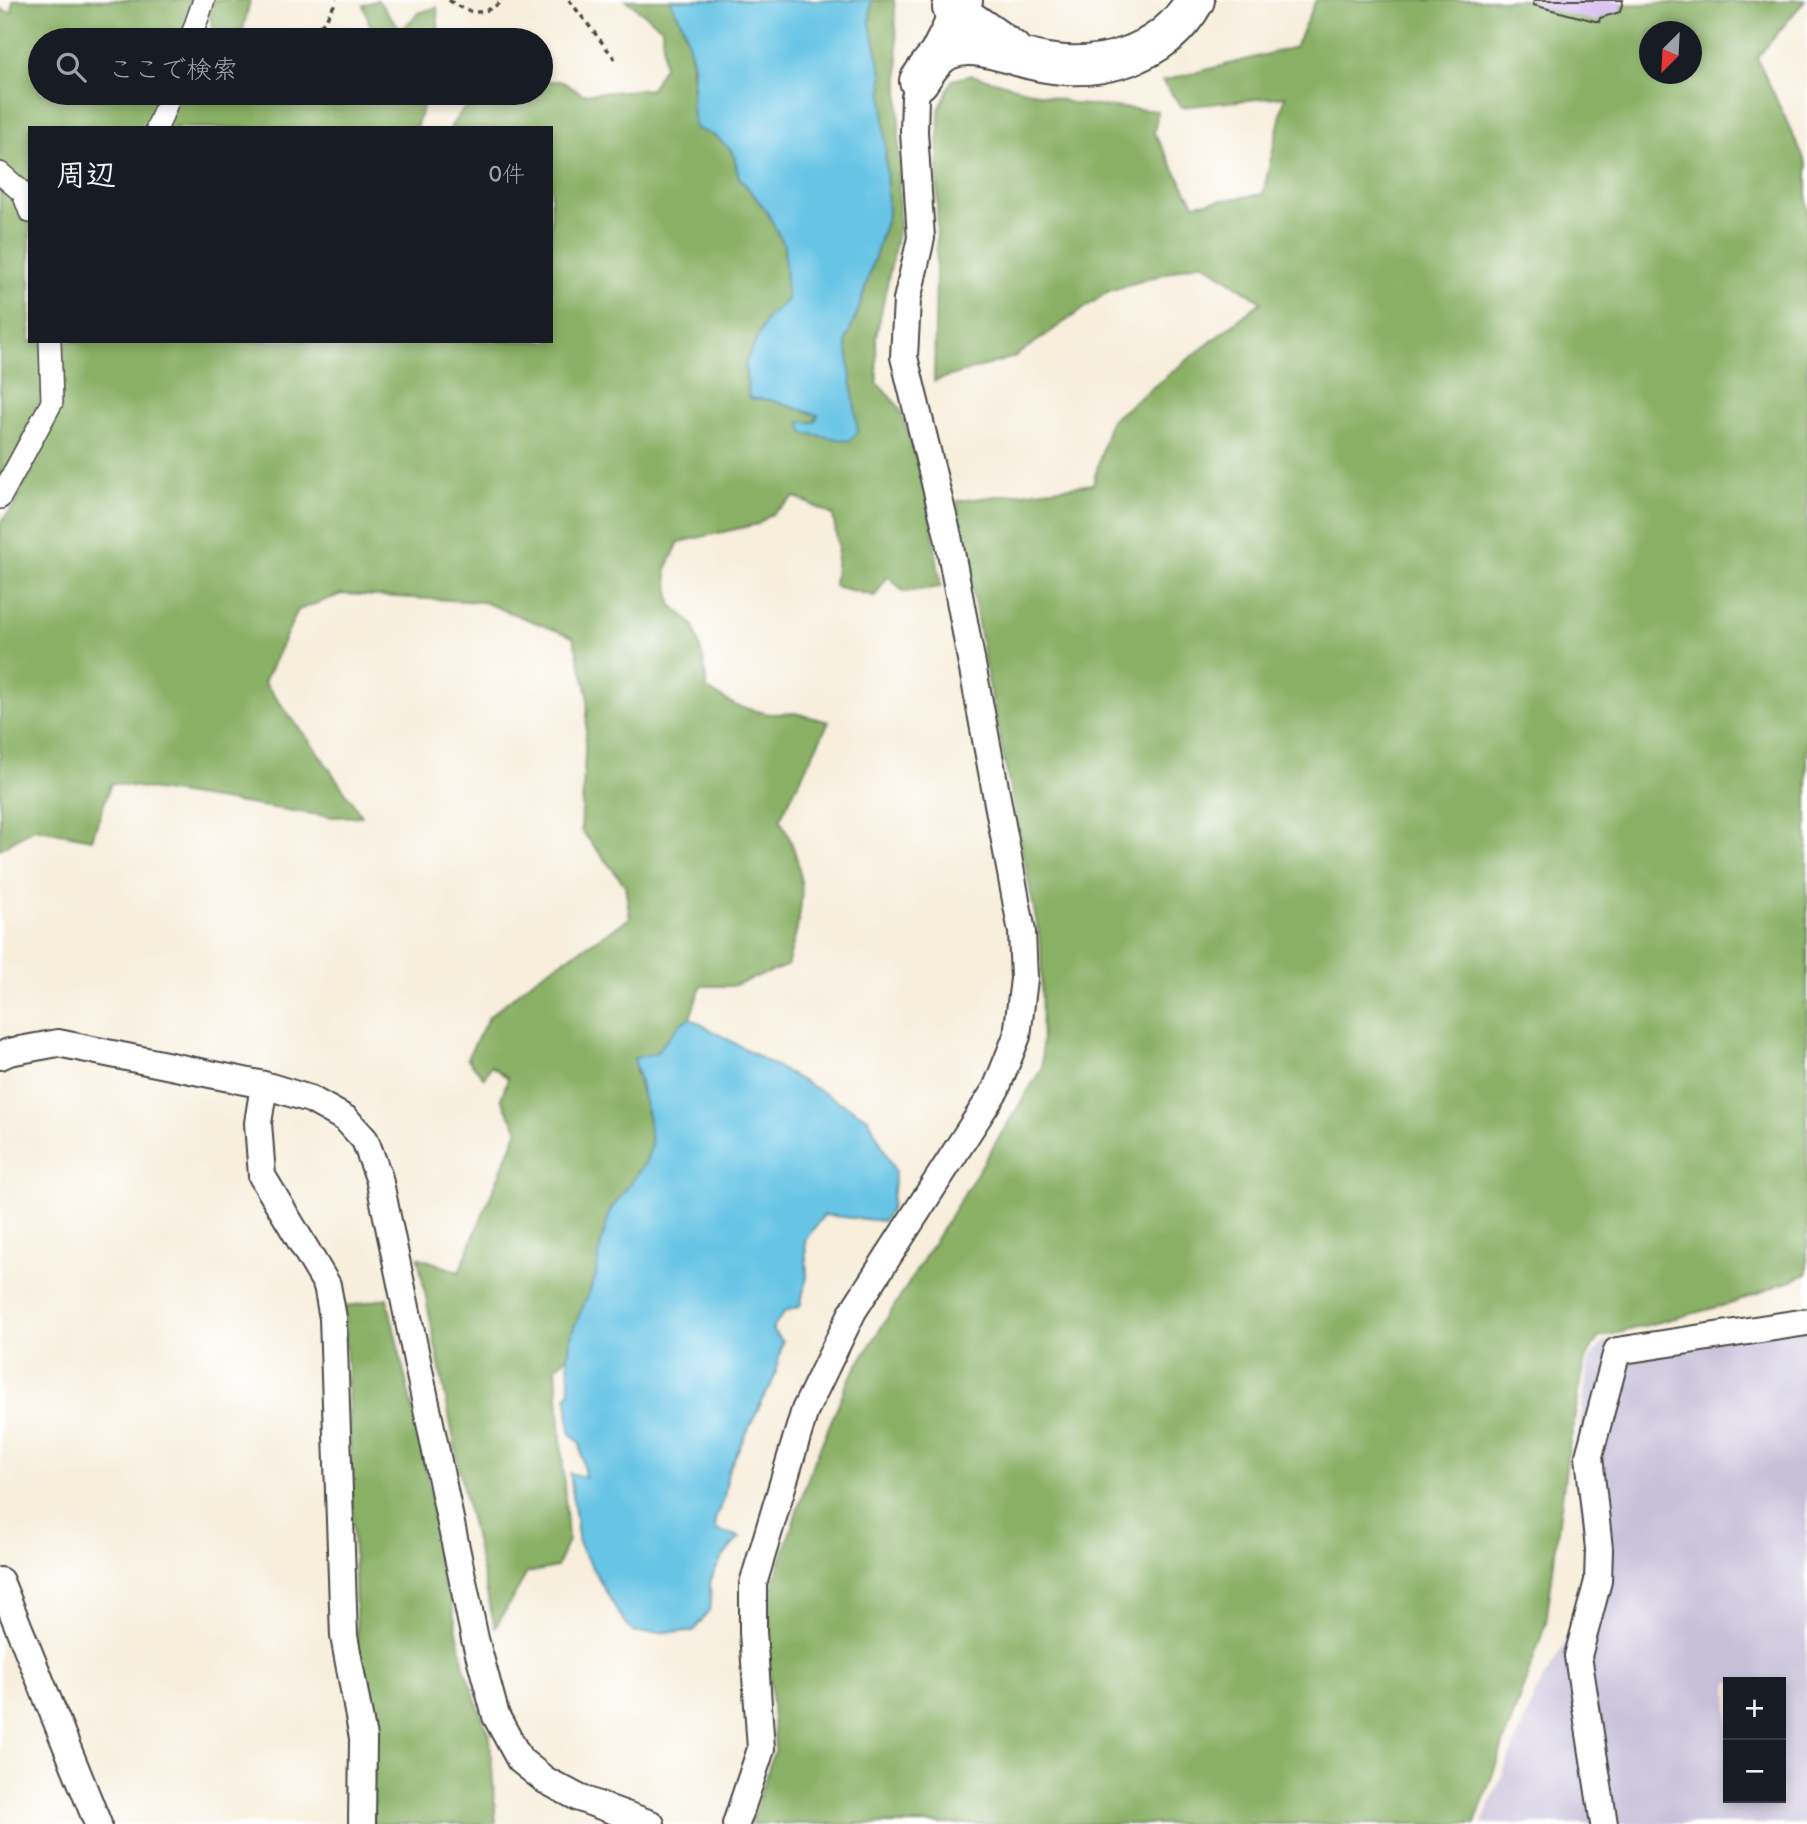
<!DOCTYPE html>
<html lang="ja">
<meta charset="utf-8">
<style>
body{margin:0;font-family:"Balsamiq Sans","Klee One",sans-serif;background:#242831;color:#f1f3f6}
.controls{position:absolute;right:21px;bottom:21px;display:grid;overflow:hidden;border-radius:0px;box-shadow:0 4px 10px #0003}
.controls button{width:63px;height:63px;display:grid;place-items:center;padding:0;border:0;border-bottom:2px solid #363941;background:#171b24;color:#f1f3f6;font:35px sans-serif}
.compass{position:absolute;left:1639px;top:21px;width:63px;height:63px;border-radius:50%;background:#171b24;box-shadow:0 4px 10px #0003;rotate:204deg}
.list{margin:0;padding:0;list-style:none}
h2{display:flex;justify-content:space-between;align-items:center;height:91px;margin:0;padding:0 28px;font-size:30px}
h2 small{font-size:23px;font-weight:400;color:#9ea1a6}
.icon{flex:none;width:38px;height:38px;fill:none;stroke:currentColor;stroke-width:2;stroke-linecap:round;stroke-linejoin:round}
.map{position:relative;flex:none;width:1807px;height:1824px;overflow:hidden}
.search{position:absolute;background:#171b24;box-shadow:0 4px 10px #0003;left:28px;top:28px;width:525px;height:77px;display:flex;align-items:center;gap:18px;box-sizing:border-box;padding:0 24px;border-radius:38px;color:#9ea1a6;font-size:26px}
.panel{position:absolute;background:#171b24;box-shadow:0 4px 10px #0003;left:28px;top:126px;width:525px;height:217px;border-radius:0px}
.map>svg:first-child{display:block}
.industrial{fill:#c7c0d9;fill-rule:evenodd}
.forest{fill:#8ab066;stroke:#5a6e48;stroke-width:2;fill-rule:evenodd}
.water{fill:#67c4e5;stroke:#497888;stroke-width:2}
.building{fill:#d0b3ec}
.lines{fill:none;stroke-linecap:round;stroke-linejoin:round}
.minor-casing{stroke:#4a4846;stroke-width:24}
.tertiary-casing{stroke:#4a4846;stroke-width:30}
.motorway-casing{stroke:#4a4846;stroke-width:42}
.path{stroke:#4a4846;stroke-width:3.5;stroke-dasharray:5 5;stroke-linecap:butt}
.minor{stroke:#fff;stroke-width:21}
.tertiary{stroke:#fff;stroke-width:26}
.motorway{stroke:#fff;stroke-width:38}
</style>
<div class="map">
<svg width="1807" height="1824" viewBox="0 0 1807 1824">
<rect width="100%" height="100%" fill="#fff"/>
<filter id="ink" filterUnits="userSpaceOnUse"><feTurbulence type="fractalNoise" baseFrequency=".0143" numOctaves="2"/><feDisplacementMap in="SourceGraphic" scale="14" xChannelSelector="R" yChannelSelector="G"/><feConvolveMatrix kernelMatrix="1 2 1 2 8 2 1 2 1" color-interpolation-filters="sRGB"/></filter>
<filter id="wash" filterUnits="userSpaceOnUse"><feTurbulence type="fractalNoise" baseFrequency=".00686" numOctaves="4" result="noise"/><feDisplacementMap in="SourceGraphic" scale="28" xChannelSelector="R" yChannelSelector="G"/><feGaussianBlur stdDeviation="1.57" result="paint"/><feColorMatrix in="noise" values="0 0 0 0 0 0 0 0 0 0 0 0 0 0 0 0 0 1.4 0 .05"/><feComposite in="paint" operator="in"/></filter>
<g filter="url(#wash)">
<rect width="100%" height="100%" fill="#f7eedc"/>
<path class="industrial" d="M 1807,1311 L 1807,1824 L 1482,1824 L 1537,1690 L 1563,1647 L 1584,1585 L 1585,1531 L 1575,1462 L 1589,1360 L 1603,1342 ZM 1728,1682 L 1781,1682 L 1781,1798 L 1728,1798 Z"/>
<path class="forest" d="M 13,0 L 199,0 L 186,40 L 40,40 L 40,93 L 164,93 L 150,128 L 30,128 L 30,209 L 0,164 L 0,9 L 12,13 Z
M 214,0 L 250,0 L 243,30 L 217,40 L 209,14 Z
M 378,0 L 401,30 L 419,13 L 437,7 L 439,40 L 372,40 L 372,30 L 363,5 Z
M 626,0 L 670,0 C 693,42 694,61 692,108 L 733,152 L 739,177 L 766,210 L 784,245 L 787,301 L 767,318 L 745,363 L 749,398 L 770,400 L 818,415 L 815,422 L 858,432 L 845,340 L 858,311 L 888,214 L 882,73 L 870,23 L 871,0 L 894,0 L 899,74 L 899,227 L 876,337 L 877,383 L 899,407 L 926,486 L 941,587 L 904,592 L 888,576 L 875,596 L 834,586 L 838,546 L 833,515 L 795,497 L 758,524 L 679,542 L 666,569 L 671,604 L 694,626 L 704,663 L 707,689 L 737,706 L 769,714 L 795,713 L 829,722 L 780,819 C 811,875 804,907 787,966 L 732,986 L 701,986 L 690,1018 L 681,1023 L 656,1053 L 635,1070 L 649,1120 L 651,1146 L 646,1162 L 610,1211 L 601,1243 L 596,1276 L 572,1332 L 568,1356 L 556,1367 L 568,1540 L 557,1567 L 527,1573 L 495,1628 L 464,1492 L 418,1257 L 459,1272 L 518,1130 L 501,1099 L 508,1078 L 491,1066 L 484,1078 L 467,1058 L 489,1017 L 537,977 L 630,918 L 625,885 L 581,830 L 588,694 L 573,637 L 483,602 L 342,594 L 298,610 L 264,682 L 317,751 L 362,816 L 332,817 L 111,783 L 92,839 L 34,828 L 0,849 L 0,523 L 15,505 L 59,401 L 55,341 L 551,341 L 551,128 L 450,128 C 478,83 494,93 541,93 L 541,81 L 561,81 L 583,94 L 651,89 L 664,66 L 662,28 Z
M 1316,0 L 1561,0 L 1561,6 L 1805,0 L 1757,58 L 1807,165 L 1807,1274 L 1733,1303 L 1598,1338 L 1585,1360 L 1567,1459 L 1546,1623 L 1475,1824 L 751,1824 L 775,1748 L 765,1608 L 811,1469 L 848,1381 L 1042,1068 L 1041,944 L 985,664 L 957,501 L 1093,484 L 1110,421 L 1261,302 L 1202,262 L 1109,291 L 1014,357 L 934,381 L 939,110 L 952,80 L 972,75 L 1076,104 L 1158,111 L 1154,133 L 1194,204 L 1263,194 L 1285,96 L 1182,107 L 1162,81 L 1295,47 ZM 1650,32 L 1692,32 L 1692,74 L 1650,74 Z
M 177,93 L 230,93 L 236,95 L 242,93 L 347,93 L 356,99 L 360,93 L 427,93 L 416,128 L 164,128 Z
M 0,180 L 20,196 L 30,226 L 30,341 L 42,341 L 45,402 L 0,482 Z
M 387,1298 L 423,1455 L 464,1667 L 490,1738 L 496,1824 L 373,1824 L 357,1640 L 345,1307 Z"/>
<path class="water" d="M 670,0 L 871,0 L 870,23 L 882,73 L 888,214 L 858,311 L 846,340 L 858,432 L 849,441 L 804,433 L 800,422 L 815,422 L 818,415 L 770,400 L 749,398 L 745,364 L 767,318 L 787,300 L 784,245 L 766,210 L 739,177 L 733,152 L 717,137 L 695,128 L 692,108 L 694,64 L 684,27 Z
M 690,1018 L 868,1118 L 895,1171 L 891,1209 L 883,1221 L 824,1215 L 805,1240 L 807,1277 L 800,1306 L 784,1312 L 772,1330 L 783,1342 C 776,1362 778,1379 765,1395 L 728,1471 L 724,1499 L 715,1519 L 716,1530 L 740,1537 C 729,1548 716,1565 711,1580 C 708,1589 713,1599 710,1608 C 706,1618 699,1622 694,1631 L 634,1633 L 619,1614 L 579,1545 L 570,1473 L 585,1477 L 580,1443 L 570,1433 L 567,1395 L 570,1393 L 568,1356 L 572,1332 L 596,1276 L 601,1243 L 610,1211 L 646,1162 L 651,1146 L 649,1120 L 634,1058 L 656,1053 L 681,1023 Z"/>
<g id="blocks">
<path class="building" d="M 1534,0 L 1623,0 L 1620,12 L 1600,18 L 1599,22 L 1533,5 Z"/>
</g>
</g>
<g filter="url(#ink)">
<use href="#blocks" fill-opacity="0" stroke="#4a4846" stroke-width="2"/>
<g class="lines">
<defs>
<path id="minor" d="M 190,40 L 204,0
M 157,128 L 171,93
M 0,173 L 23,193 L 30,212
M 0,498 L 52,402 L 50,341"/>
<path id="tertiary" d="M 0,1056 L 9,1052 L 58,1043 L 264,1085 L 310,1099 L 346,1119 L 365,1140 L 379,1178 L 475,1639 L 496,1716 L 520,1760 L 545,1780 L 579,1798 L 651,1824
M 264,1085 L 258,1123 L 262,1176 L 327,1285 L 333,1318 L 344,1636 L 363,1738 L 362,1824
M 0,1581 L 98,1824
M 736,1824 L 761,1749 L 753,1632 L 753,1584 L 805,1410 L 853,1311 L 996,1089 L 1017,1036 L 1024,979 L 1022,932 L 948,536 L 904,357 L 907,300 L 921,238 L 914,132 L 915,97 L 925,69 L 947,25 L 952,0
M 1604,1824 L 1578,1656 L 1598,1581 L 1599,1549 L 1589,1456 L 1617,1351 L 1807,1322"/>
<path id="motorway" d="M 963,0 L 952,8 L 1012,50
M 919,81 C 927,69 935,56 948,50 C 975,39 1006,54 1032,60 C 1094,75 1163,58 1195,0"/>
</defs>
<use href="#minor" class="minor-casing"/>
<use href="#tertiary" class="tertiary-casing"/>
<use href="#motorway" class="motorway-casing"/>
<path class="path" d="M 449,0 C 469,15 483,17 503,0
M 569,0 L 615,59
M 307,40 L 326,19 L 337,0"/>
<use href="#minor" class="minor"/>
<use href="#tertiary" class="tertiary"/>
<use href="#motorway" class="motorway"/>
</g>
</g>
</svg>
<div class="controls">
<button>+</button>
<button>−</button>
</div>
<svg class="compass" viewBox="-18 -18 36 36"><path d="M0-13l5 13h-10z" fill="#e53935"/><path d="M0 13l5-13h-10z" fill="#9ea1a6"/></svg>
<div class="search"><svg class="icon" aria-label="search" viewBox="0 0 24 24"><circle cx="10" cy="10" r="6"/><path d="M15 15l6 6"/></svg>ここで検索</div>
<section class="panel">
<h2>周辺<small>0件</small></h2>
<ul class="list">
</ul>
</section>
</div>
